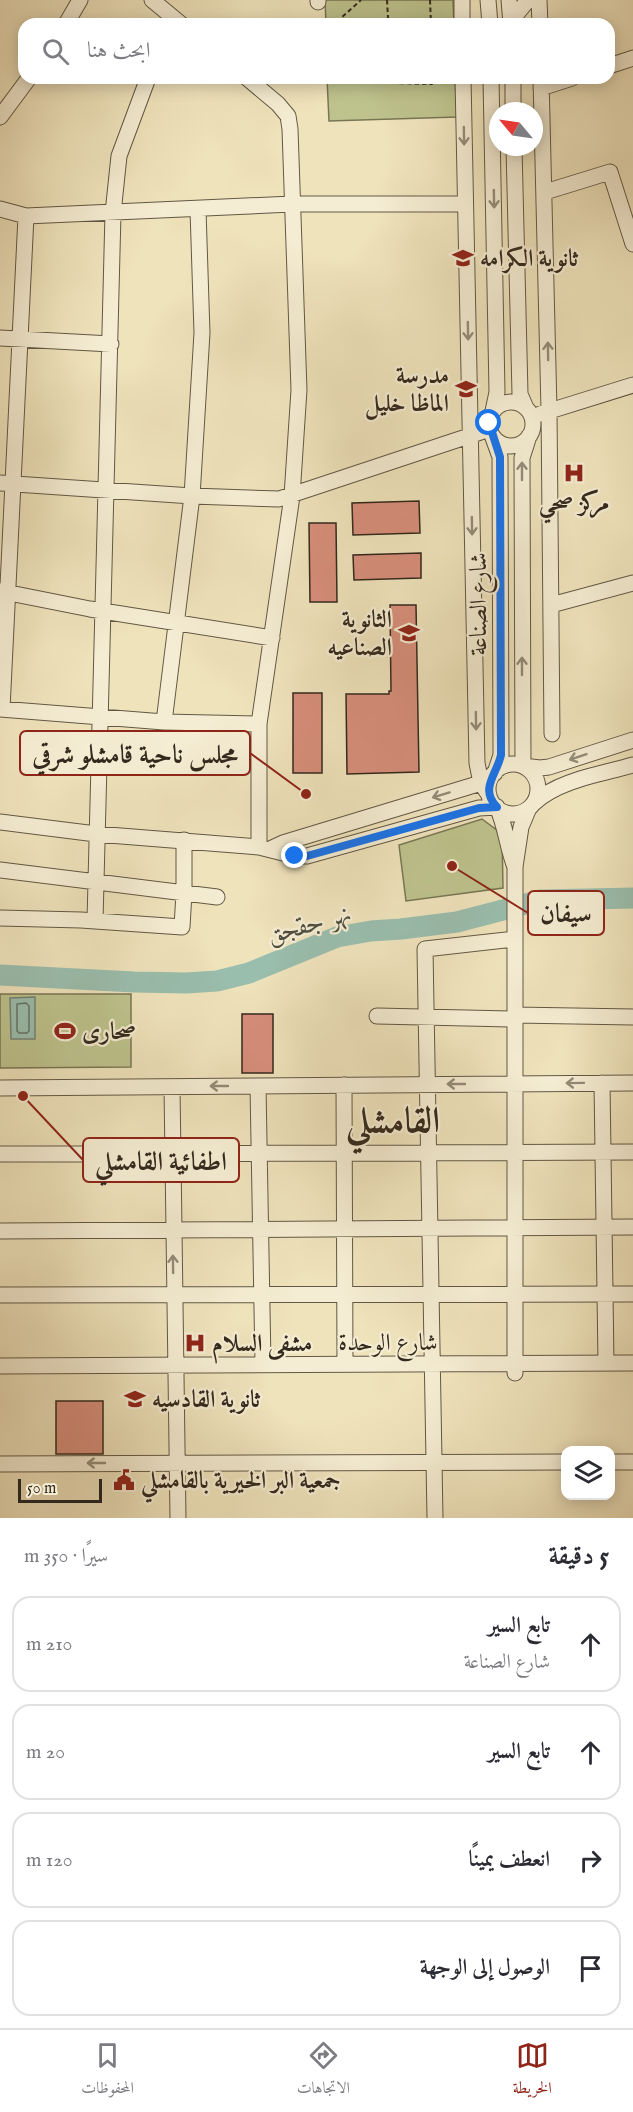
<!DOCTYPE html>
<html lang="ar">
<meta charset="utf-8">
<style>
body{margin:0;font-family:"IM FELL English",Amiri,serif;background:#f2f2f3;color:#2b2b33;direction:rtl}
.controls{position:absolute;right:18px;bottom:18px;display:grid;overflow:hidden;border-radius:12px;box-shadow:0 3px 15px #0003}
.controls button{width:54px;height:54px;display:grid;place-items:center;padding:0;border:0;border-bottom:2px solid #e1e1e2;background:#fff;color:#2b2b33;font:30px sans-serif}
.compass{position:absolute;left:489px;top:102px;width:54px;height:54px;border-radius:50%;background:#fff;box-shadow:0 3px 15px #0003;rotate:299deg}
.scale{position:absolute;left:18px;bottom:15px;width:84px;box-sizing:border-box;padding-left:6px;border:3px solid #33291d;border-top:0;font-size:16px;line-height:21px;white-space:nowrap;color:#33291d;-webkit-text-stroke:4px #f5edd3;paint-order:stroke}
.stop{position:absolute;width:18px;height:18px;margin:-14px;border:4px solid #1a73e8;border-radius:50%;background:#fff}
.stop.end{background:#1a73e8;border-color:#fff;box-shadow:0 2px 6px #0008}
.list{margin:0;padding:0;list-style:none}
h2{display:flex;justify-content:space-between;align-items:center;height:78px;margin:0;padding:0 24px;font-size:26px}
h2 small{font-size:20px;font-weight:400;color:#7c7c81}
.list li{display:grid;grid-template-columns:39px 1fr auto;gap:18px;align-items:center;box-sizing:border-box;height:96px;margin:0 12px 12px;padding:0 12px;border:2px solid #e1e1e2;border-radius:18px}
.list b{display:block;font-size:22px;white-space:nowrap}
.list p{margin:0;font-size:20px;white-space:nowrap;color:#7c7c81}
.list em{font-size:20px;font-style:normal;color:#7c7c81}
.icon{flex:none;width:33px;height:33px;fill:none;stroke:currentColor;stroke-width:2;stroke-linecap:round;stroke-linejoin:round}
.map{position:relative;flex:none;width:633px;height:1518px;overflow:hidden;direction:ltr}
.search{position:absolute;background:#fff;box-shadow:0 3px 15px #0003;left:18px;right:18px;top:18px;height:66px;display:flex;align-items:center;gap:15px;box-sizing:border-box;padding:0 21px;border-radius:18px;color:#7c7c81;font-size:22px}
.sheet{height:510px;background:#fff}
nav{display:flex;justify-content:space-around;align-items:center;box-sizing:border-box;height:84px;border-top:2px solid #e1e1e2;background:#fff;font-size:16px;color:#7c7c81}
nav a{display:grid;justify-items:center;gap:3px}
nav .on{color:#8f2418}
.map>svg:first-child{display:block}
.green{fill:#bec38d;stroke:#787655;stroke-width:1.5}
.water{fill:#9abeae;stroke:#718274;stroke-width:1.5}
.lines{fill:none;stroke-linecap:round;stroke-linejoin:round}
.shore{stroke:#667466;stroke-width:1.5}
.river{stroke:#9abeae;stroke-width:21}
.building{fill:#d78e7b;stroke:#33291d;stroke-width:1.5}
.minor-casing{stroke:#625845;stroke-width:17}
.path{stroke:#33291d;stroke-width:2;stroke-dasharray:4.5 3;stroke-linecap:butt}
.minor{stroke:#f5edd3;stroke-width:15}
.oneway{stroke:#948b78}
.route{stroke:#1a73e8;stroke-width:8}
.labels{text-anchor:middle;stroke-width:4.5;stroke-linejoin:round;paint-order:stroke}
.poi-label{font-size:24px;font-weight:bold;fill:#33291d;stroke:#f5edd3;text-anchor:start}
.street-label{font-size:24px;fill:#33291d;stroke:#f5edd3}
.water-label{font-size:26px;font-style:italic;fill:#4d4e41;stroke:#f5edd3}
.town-label{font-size:36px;font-weight:bold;fill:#33291d;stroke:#f5edd3}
.leader{fill:none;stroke:#8f2418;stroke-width:2}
.callout-dot{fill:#8f2418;stroke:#f5edd3;stroke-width:2}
.callout{fill:#f5edd3;stroke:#8f2418;stroke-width:2}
.callout-label{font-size:26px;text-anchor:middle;font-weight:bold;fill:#33291d}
</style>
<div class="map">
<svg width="633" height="1518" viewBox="0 0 633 1518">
<rect width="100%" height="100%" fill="#efe3bc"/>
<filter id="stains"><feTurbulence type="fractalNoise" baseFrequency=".00333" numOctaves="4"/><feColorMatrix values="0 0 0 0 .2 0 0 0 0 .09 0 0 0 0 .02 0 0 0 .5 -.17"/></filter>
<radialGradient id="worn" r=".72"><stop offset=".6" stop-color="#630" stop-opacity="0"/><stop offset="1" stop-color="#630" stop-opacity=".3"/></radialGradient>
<path class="green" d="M 325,0 L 453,0 L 454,24 L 326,24 Z
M 327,78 L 455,78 L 457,117 L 329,121 Z
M 482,819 L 502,834 L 503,888 L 406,901 L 399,845 Z
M 0,994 L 131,994 L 131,1067 L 0,1068 Z"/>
<path class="water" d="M 35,997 L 35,1039 L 11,1039 L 10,998 Z"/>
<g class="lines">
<path class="shore" d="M 17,1004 L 26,1003 L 29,1006 L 29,1031 L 27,1033 L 19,1033 L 17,1031 Z"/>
<path class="river" d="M 0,975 L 134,982 L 186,983 L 217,981 L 249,973 L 337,937 L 371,931 L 401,929 L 457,922 L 541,900 L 633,898"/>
</g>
<path class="building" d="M 419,501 L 420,533 L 353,535 L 352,503 Z
M 309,523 L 336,523 L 337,602 L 310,602 Z
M 421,553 L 421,578 L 354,580 L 353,555 Z
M 390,605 L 416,605 L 419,772 L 347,774 L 346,694 L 389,694 L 389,691 L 391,691 Z
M 293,693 L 322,693 L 322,773 L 293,773 Z
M 242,1014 L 273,1014 L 273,1073 L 242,1073 Z
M 56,1401 L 103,1401 L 103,1454 L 56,1454 Z"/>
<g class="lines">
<defs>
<path id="minor" d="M 152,0 L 181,24
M 462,0 L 462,24
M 488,0 L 490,24
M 509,0 L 511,24
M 539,0 L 540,24
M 318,2 L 318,0
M 511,21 L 528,0
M 66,24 L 80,0
M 609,66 L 633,58
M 247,78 L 278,104 L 288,116 L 290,129 L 299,390 L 292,496 L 259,724 L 259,847
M 463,78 L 477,763 L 481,783 L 489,795
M 491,78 L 497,392 L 493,411
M 513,78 L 513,111
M 541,78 L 549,410 L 552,734
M 541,88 L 572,78
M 0,117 L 29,78
M 514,147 L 520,394 L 526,408
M 545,192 L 610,172 L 633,244
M 0,209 L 26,216 L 292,204 L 465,204
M 0,338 L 111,344
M489 424a22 22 0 1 1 44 0a22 22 0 1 1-44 0Z
M 540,414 L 633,385
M 529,436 L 522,458 L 523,766 L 540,768 L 549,767 L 633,740
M 0,483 L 192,496 L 279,499 L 490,429
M 0,591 L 90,609 L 272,638
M 551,605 L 633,583
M 0,709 L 164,722 L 259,724
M 2,709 L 26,216
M 164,722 L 192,496 L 202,333 L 198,210
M488 789a25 25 0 1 1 50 0a25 25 0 1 1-50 0Z
M 534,803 C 558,780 602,774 633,765
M 0,822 L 96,834 L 259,847 L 295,856 L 307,856 L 479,808 L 497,807 C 506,827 507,847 515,867
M 270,849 L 283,843 L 481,783 L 495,773 L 501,755 L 500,457 L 492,435
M 0,870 L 217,897
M 0,918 L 81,920 L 182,927 L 184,893 L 184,840
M 95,921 L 113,213 L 119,156 L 148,78
M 515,1015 L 633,1017
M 377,1016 L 515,1019
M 602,1083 L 606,1363
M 344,1085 L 345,1364
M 258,1086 L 263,1364
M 172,1087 L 178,1518
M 0,1088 L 633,1083
M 0,1154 L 633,1152
M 0,1231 L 633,1227
M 0,1295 L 633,1294
M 0,1366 L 633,1363
M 515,1373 L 515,867 L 521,827 L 529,808
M 610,1462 L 633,1462
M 0,1464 L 566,1462
M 435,1518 L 425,949 L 515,939"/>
</defs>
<use href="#minor" class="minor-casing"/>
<path class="path" d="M 387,0 L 388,18
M 430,0 L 431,24
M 342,24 L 342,17 L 361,0
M 376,24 L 377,21 L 388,18 L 396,24
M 382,78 L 392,83 L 392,78
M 392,83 L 432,84 L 432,78"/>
<use href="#minor" class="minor"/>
</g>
<defs><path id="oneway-shaft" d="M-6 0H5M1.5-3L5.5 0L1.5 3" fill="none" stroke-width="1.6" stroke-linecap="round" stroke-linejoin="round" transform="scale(1.5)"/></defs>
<g class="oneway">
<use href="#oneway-shaft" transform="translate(464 136) rotate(89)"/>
<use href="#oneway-shaft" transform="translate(494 199) rotate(89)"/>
<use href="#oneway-shaft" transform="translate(468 331) rotate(89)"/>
<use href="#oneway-shaft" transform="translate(548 351) rotate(-91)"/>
<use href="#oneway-shaft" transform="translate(522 471) rotate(-90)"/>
<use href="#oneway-shaft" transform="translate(472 526) rotate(89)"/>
<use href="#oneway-shaft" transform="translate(522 666) rotate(-90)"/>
<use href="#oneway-shaft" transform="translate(476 721) rotate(89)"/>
<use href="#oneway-shaft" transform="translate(578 757) rotate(162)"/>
<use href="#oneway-shaft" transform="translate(441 795) rotate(163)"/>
<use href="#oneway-shaft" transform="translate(575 1083) rotate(179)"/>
<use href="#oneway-shaft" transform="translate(456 1084) rotate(180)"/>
<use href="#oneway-shaft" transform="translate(219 1086) rotate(180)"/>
<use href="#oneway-shaft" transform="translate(173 1264) rotate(-91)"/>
<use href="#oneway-shaft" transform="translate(96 1463) rotate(180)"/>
</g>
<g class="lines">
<path class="route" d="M 295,856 L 307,856 L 479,808 L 497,807 C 479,789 497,774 501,755 L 500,457 L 489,423"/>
</g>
<defs>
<symbol id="school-bare" viewBox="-9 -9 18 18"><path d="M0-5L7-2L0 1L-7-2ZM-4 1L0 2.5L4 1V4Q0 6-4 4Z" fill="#8f2418" stroke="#f5edd3" stroke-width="2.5" paint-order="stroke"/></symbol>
<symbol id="hospital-bare" viewBox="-9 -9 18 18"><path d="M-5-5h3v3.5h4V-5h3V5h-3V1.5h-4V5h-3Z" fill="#8f2418" stroke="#f5edd3" stroke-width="2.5" paint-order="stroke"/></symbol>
<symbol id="stadium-bare" viewBox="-9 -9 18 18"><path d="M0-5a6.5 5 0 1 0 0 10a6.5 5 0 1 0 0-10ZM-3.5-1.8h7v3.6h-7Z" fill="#8f2418" stroke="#f5edd3" stroke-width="2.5" paint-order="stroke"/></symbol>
<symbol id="civic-bare" viewBox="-9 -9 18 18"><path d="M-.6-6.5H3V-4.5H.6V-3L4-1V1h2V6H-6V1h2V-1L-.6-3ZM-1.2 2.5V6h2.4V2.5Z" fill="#8f2418" stroke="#f5edd3" stroke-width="2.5" paint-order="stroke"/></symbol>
</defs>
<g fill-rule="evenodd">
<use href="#school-bare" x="448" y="243" width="30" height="30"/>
<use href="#school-bare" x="451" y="374" width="30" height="30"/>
<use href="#hospital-bare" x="559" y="458" width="30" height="30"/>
<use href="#school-bare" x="394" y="618" width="30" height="30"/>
<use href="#stadium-bare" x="50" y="1016" width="30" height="30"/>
<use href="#hospital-bare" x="180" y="1328" width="30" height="30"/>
<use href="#school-bare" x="120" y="1384" width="30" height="30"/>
<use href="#civic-bare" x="109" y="1465" width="30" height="30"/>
</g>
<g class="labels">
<g class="poi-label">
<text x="480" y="266">ثانوية الكرامه</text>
<text x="449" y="383" text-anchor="end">مدرسة<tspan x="449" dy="28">الماظا خليل</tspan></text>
<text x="574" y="510" text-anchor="middle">مركز صحي</text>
<text x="392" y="627" text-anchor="end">الثانوية<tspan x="392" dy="28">الصناعيه</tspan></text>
<text x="82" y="1039">صحارى</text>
<text x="212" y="1351">مشفى السلام</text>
<text x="152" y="1407">ثانوية القادسيه</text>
<text x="141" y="1488">جمعية البر الخيرية بالقامشلي</text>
</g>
<g class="street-label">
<text transform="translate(478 604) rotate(-90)" y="8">شارع الصناعة</text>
<text x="388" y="1350">شارع الوحدة</text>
</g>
<g class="water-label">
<text transform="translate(309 923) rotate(-16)" y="9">نهر جقجق</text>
</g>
<g class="town-label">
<text x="393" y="1132">القامشلي</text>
</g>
</g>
<path class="leader" d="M306 794L250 753M452 866L528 913M23 1096L83 1160"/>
<g class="callout-dot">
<circle cx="306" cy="794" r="6"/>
<circle cx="452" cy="866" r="6"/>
<circle cx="23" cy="1096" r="6"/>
</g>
<g class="callout">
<rect x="20" y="731" width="230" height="44" rx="6"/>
<rect x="528" y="891" width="76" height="44" rx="6"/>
<rect x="83" y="1138" width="156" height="44" rx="6"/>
</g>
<g class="callout-label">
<text x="135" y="763">مجلس ناحية قامشلو شرقي</text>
<text x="566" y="922">سيفان</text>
<text x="161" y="1170">اطفائية القامشلي</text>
</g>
<rect width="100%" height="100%" filter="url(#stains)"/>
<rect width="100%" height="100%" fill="url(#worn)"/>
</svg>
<div class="controls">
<button><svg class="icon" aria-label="layers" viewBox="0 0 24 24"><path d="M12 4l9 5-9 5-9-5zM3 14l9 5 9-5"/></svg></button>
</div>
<svg class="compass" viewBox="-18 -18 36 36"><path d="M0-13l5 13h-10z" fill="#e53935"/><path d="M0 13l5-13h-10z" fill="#7c7c81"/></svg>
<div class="scale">50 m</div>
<div class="stop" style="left:489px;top:423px"></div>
<div class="stop end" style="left:295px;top:856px"></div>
<div class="search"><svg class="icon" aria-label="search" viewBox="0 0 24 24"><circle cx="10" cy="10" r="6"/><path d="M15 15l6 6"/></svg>ابحث هنا</div>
</div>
<section class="sheet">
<h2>5 دقيقة<small>سيرًا · 350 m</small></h2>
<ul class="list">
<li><svg class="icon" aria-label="ahead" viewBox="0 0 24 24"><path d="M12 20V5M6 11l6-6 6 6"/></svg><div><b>تابع السير</b><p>شارع الصناعة</p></div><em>210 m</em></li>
<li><svg class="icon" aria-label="ahead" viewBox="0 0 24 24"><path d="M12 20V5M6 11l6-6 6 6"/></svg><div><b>تابع السير</b></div><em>20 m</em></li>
<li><svg class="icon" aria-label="right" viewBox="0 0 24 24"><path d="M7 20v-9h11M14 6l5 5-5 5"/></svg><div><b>انعطف يمينًا</b></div><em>120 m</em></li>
<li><svg class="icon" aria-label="arrive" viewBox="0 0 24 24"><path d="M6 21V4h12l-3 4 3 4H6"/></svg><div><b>الوصول إلى الوجهة</b></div></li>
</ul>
</section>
<nav>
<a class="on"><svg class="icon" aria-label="map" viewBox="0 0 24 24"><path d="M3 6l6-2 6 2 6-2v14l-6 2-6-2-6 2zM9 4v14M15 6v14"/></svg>الخريطة</a>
<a><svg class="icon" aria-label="directions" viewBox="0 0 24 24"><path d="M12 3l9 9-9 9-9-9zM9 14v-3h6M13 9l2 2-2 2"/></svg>الاتجاهات</a>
<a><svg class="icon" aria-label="saved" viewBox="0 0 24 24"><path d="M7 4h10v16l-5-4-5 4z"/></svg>المحفوظات</a>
</nav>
